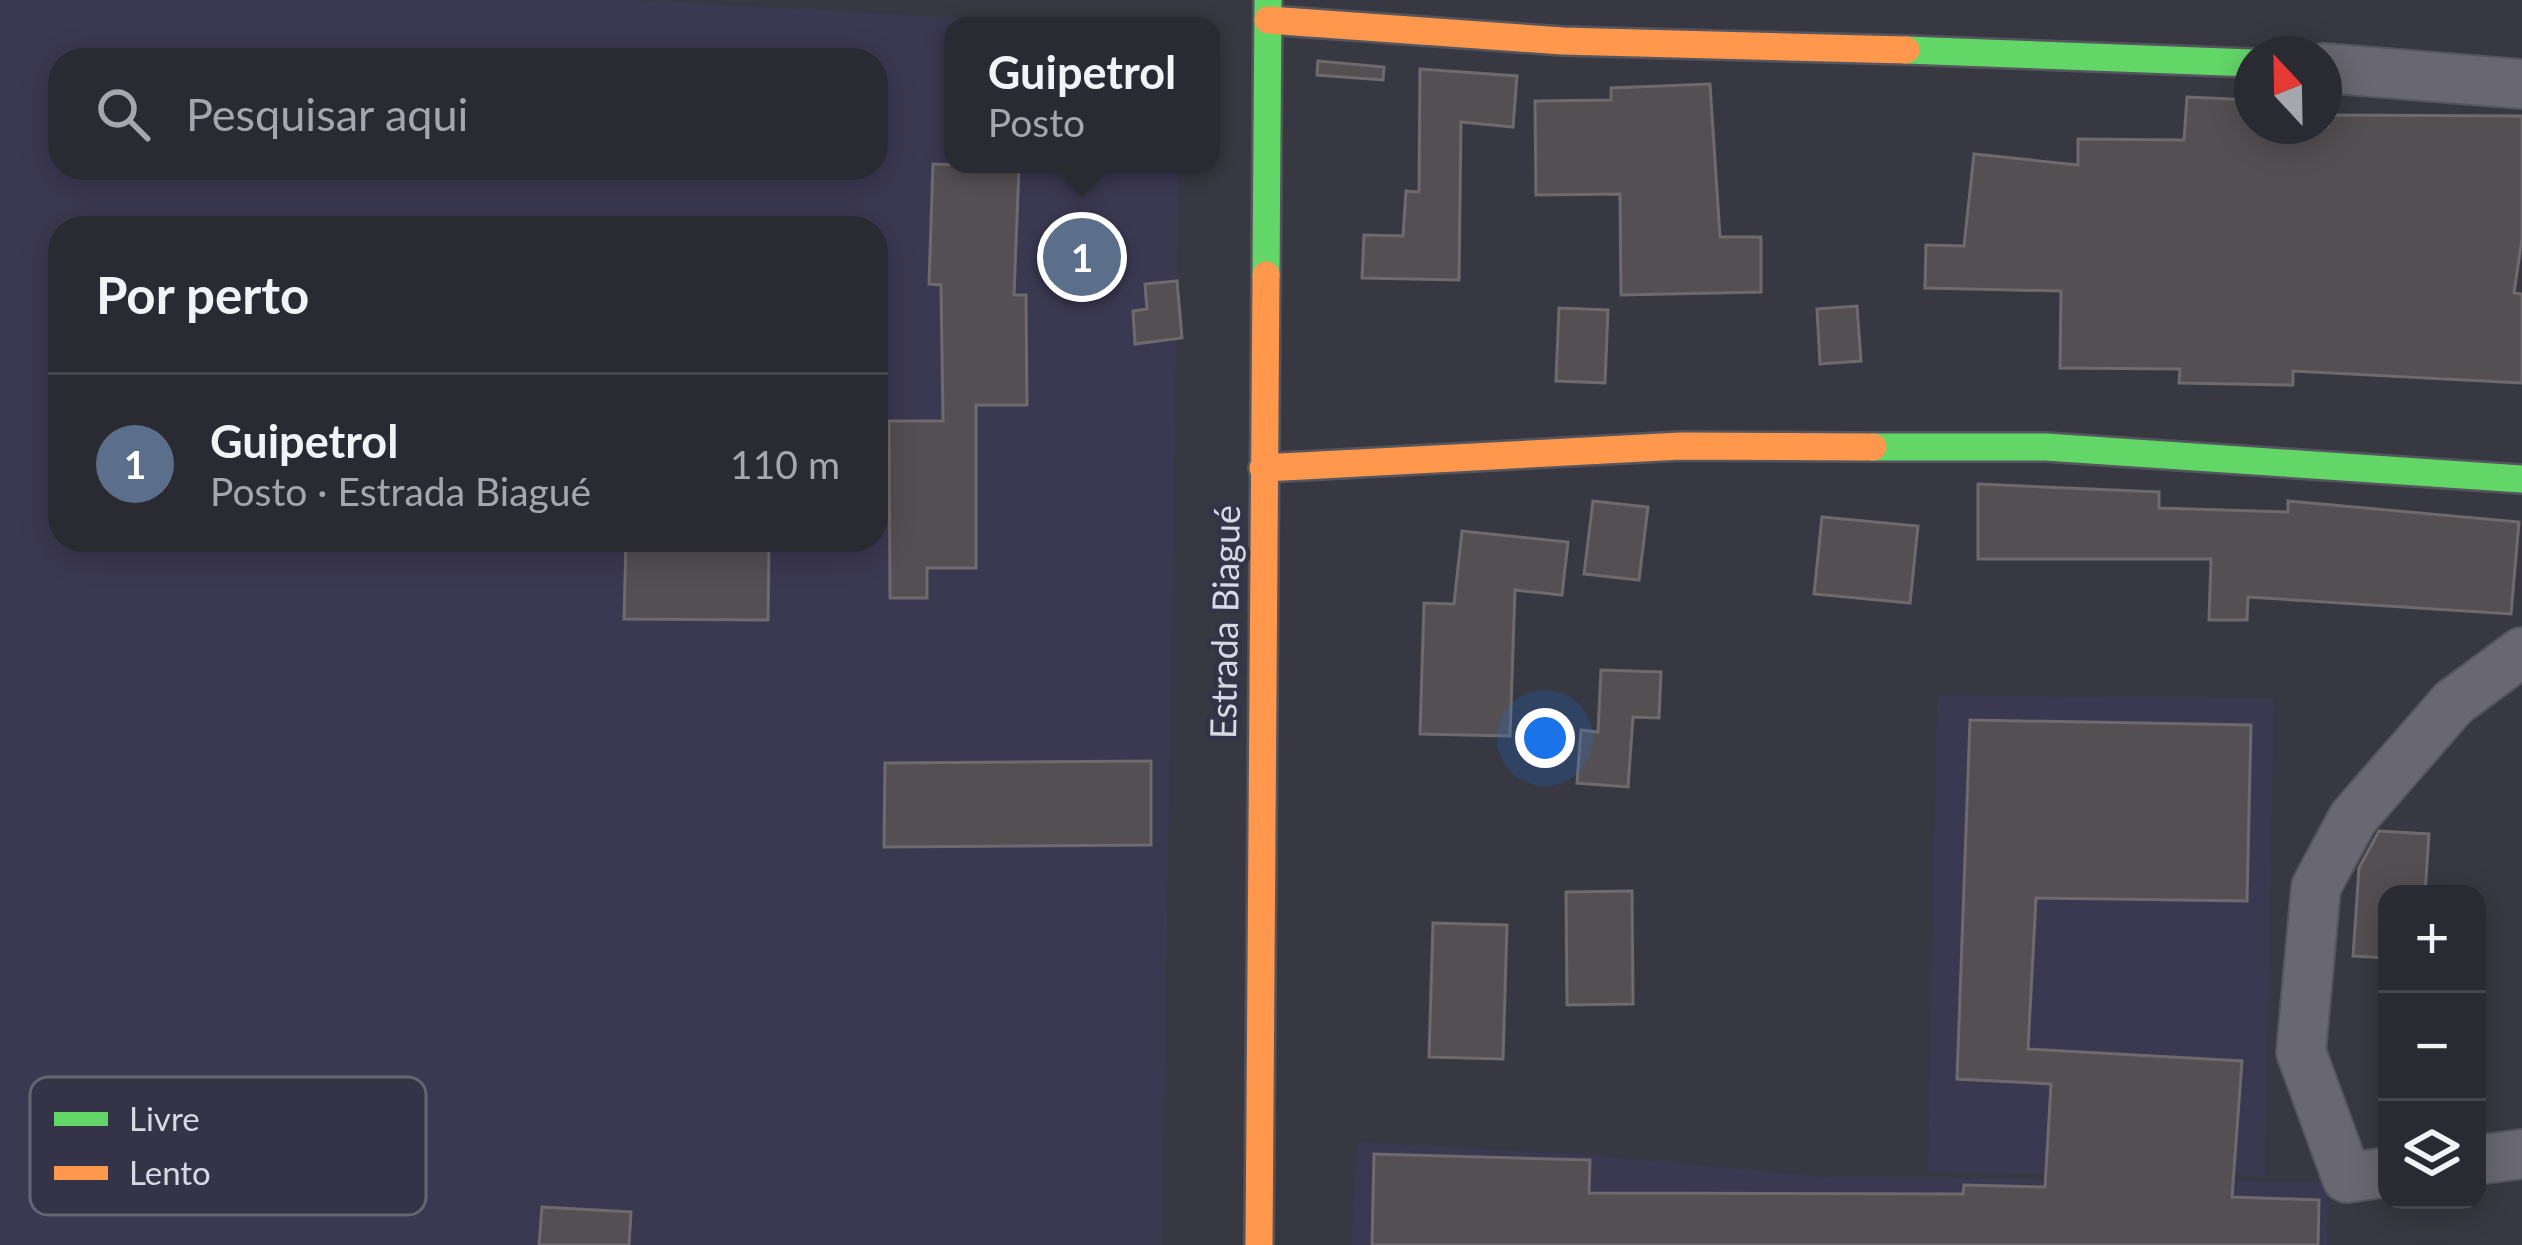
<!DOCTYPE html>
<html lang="pt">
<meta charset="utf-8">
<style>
body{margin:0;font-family:Lato,sans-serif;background:#36363e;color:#f1f3f6}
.controls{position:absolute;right:36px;bottom:36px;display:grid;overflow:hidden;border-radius:24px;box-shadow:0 6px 30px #0003}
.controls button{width:108px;height:108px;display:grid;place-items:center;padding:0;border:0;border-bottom:3px solid #46464d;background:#2a2a32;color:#f1f3f6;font:60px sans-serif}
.compass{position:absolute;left:2234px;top:36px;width:108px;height:108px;border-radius:50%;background:#2a2a32;box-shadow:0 6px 30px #0003;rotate:338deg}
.you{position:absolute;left:1545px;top:738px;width:42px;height:42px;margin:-30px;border:9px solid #fff;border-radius:50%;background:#1a73e8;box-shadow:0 0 0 18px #1a73e833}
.badge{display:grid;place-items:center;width:78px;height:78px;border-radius:50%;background:#8c9099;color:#fff;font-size:39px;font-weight:700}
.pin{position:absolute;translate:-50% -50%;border:6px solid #fff;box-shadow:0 3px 12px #0006}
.popup{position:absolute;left:944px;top:17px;width:276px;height:156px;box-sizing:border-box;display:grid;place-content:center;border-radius:24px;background:#2a2a32;filter:drop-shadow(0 3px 9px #0005);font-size:39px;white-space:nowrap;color:#a5a7ac}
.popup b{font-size:45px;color:#f1f3f6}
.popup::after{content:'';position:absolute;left:50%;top:100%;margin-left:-24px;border:24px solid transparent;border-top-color:#2a2a32}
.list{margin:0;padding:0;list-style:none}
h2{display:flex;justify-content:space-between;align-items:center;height:156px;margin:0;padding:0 48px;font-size:51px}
h2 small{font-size:39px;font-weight:400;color:#a5a7ac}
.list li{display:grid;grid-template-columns:78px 1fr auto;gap:36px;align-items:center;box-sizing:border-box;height:180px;padding:0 48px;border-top:3px solid #46464d}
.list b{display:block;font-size:45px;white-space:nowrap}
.list p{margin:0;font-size:39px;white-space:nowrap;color:#a5a7ac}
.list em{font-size:39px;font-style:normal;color:#a5a7ac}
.icon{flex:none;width:66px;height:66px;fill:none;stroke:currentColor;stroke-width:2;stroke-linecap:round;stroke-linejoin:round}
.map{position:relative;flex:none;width:2522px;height:1245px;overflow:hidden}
.search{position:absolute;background:#2a2a32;box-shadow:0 6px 30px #0003;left:48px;top:48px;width:840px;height:132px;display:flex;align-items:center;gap:30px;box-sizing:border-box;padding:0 42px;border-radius:36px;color:#a5a7ac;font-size:45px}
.panel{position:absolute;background:#2a2a32;box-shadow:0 6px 30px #0003;left:48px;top:216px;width:840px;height:336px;border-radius:36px}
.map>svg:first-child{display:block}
.built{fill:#3b3851;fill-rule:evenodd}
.building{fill:#544f52;stroke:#6f6a6d;stroke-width:3}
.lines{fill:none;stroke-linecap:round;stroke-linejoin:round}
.street-casing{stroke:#55555e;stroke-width:52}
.fast-casing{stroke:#55555e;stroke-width:32}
.slow-casing{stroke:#55555e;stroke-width:32}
.street{stroke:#696872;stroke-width:48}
.fast{stroke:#63d668;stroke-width:27}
.slow{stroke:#ff974d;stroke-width:27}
.labels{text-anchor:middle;stroke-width:9;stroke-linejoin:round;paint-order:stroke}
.street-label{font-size:36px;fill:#d9d8e5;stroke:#343347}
.key{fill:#343347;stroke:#666576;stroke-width:3}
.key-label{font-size:33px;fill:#d9d8e5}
</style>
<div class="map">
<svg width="2522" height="1245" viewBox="0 0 2522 1245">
<rect width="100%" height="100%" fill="#383842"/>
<path class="built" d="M 0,0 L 635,0 L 1104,26 L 953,26 L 953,164 L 1179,164 L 1162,1245 L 0,1245 ZM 60,60 L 876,60 L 876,168 L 60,168 ZM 60,228 L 876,228 L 876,540 L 60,540 Z
M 1937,695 L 2274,699 L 2265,1176 L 1928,1172 Z
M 1357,1142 L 1592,1155 L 1825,1177 L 2328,1182 L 2327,1245 L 1351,1245 Z"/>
<path class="building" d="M 1318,61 L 1384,67 L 1383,80 L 1317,75 Z
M 1420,69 L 1517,76 L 1513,127 L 1461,122 L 1459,280 L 1362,278 L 1364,235 L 1403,236 L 1406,191 L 1419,192 Z
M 1710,84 L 1720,237 L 1761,237 L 1761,292 L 1621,295 L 1620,194 L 1536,195 L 1535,101 L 1611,100 L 1611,88 Z
M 2187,97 L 2252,100 L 2252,126 L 2328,126 L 2328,115 L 2522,116 L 2522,239 L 2514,293 L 2522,294 L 2522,383 L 2293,371 L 2293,385 L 2179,383 L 2180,369 L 2060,368 L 2061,291 L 1925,288 L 1926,245 L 1964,246 L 1974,154 L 2078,165 L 2078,139 L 2184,140 Z
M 933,164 L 1019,167 L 1014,295 L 1026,295 L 1027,405 L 976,405 L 976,568 L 927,568 L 927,598 L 890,598 L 889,421 L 943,421 L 941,285 L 929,284 Z
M 1177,281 L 1182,338 L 1135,344 L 1133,311 L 1147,309 L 1145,284 Z
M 1857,306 L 1861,361 L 1820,364 L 1817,309 Z
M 1559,308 L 1608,310 L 1605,383 L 1556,381 Z
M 1978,484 L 2159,492 L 2159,508 L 2288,512 L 2288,501 L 2519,522 L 2511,614 L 2248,597 L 2247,620 L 2209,620 L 2211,559 L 1978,559 Z
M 1593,501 L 1648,507 L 1639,580 L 1584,574 Z
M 1822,517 L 1918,526 L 1910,603 L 1814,594 Z
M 1462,531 L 1568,542 L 1562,595 L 1515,590 L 1510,736 L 1420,734 L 1424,603 L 1454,604 Z
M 626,541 L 769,542 L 768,620 L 624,619 Z
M 1601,670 L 1661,672 L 1659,718 L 1633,717 L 1628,787 L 1577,783 L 1581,730 L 1598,732 Z
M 1970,720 L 2251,725 L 2247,901 L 2036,898 L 2028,1049 L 2242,1061 L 2232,1197 L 2319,1200 L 2318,1245 L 1372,1245 L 1374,1154 L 1590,1160 L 1589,1193 L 1963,1194 L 1964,1185 L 2045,1187 L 2051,1084 L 1957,1079 Z
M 1151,761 L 1151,845 L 884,847 L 885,763 Z
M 2379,831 L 2429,834 L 2425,894 L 2387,894 L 2387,958 L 2353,956 L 2359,868 Z
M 1632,891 L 1633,1004 L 1567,1005 L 1566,892 Z
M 1433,923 L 1507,925 L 1503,1059 L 1429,1057 Z
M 542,1207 L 631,1212 L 629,1245 L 539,1245 Z"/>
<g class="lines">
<defs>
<path id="street" d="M 2324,68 L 2522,84
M 2477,1160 L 2522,1154
M 2387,1172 L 2347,1178 L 2301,1052 L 2316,887 L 2353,818 L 2453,703 L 2522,652"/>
<path id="fast" d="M 1906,50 L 2252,63
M 1266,275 L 1268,0
M 1873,447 L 2046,447 L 2522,479"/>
<path id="slow" d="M 1268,20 L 1563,41 L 1906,50
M 1263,468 L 1681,446 L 1873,447
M 1259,1245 L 1266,275"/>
</defs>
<use href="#street" class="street-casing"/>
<use href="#fast" class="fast-casing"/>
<use href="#slow" class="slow-casing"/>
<use href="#street" class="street"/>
<use href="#fast" class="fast"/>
<use href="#slow" class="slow"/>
</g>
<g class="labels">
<g class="street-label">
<text transform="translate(1225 622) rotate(-89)" y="13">Estrada Biagué</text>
</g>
</g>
<rect x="30" y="1077" width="396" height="138" rx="18" class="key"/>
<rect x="54" y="1112" width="54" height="14" fill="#63d668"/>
<rect x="54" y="1166" width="54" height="14" fill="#ff974d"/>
<g class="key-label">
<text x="129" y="1131">Livre</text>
<text x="129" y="1185">Lento</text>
</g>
</svg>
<div class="controls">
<button>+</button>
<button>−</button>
<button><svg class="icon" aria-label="layers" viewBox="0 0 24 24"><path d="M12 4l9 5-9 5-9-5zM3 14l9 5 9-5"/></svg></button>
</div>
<svg class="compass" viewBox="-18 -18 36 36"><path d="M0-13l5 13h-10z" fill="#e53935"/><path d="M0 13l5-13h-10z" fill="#a5a7ac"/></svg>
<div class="you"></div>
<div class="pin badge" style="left:1082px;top:257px;background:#5c6f8a">1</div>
<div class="popup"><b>Guipetrol</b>Posto</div>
<div class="search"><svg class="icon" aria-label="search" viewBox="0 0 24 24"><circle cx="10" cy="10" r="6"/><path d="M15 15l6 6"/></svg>Pesquisar aqui</div>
<section class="panel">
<h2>Por perto<small></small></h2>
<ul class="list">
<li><span class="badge" style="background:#5c6f8a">1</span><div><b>Guipetrol</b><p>Posto · Estrada Biagué</p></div><em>110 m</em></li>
</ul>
</section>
</div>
